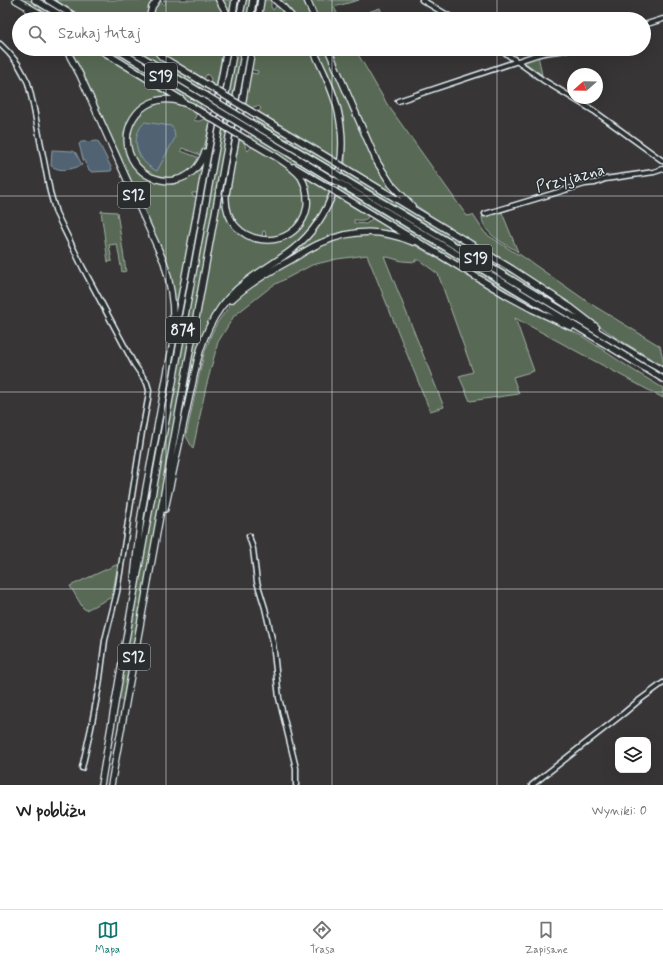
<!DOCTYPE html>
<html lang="pl">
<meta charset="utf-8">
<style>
body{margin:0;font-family:Mynerve,sans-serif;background:#f2f2f2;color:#222}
.controls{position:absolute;right:12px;bottom:12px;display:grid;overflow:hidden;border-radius:8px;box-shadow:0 4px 16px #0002}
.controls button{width:36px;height:36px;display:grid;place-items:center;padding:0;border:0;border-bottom:1px solid #e0e0e0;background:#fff;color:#222;font:20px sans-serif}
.compass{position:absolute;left:567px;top:68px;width:36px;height:36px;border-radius:50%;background:#fff;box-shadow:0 4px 16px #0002;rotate:250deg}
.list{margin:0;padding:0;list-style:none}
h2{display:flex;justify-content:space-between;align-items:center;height:52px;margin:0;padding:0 16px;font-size:17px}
h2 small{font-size:13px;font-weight:400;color:#767676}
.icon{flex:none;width:22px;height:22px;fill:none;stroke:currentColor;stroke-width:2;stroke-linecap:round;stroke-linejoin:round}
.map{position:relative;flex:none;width:663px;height:785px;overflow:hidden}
.search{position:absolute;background:#fff;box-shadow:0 4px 16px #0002;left:12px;right:12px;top:12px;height:44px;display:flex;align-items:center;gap:10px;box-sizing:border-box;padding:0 14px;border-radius:22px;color:#767676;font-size:15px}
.sheet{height:124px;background:#fff}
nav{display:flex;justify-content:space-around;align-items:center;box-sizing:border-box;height:56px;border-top:1px solid #e0e0e0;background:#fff;font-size:11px;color:#767676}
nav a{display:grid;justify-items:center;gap:2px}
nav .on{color:#0f766e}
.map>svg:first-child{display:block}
.green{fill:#596b54;stroke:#a0aea6}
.water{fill:#516373;stroke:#8d9ca8}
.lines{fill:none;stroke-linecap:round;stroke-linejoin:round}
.minor-casing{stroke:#e8f1f8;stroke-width:7}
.highway-casing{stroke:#e8f1f8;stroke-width:8}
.minor{stroke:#2a2d2e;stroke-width:4}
.highway{stroke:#2a2d2e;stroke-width:5.5}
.highway-bridge-casing{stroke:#e8f1f8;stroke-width:8;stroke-linecap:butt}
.highway-bridge{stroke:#2a2d2e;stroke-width:5.5}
.grid{fill:none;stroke:#e8f1f8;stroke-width:1;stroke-opacity:0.55}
.labels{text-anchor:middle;stroke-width:3;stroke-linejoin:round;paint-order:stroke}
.shield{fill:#2a2d2e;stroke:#afb6bb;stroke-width:1}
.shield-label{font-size:15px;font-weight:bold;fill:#e8f1f8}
.street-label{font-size:16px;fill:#e8f1f8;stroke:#2a2d2e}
</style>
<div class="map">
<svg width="663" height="785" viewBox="0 0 663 785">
<rect width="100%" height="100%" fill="#373535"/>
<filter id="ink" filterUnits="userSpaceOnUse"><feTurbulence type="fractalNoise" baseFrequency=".025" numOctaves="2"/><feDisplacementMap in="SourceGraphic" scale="8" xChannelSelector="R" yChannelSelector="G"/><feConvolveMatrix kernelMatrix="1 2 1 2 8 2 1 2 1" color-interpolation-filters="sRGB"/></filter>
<g filter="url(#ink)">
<path class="green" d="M 21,0 L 29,0 L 60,19 L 52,19 Z
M 55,0 L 155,0 L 147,19 L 86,19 Z
M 163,0 L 216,0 L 223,11 L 226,19 L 151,19 L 155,7 L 159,2 L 162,2 L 164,5 L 166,3 Z
M 221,0 L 234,0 L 230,18 L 228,12 Z
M 245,0 L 252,0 L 248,19 L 242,19 Z
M 263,0 L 269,0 L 271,1 L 271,7 L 273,10 L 277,5 L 291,19 L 260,19 Z
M 281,0 L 304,0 L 313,19 L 298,19 Z
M 310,0 L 359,0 L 334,7 L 340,19 L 318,19 Z
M 380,8 L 384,19 L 348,19 Z
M 69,49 L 94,49 L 175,98 L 144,105 L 125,136 L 136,169 L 171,183 L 203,163 L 204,163 L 198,192 L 196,193 L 192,193 L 192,195 L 197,198 L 176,313 C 175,296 172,281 167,264 L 90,91 L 74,57 Z
M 102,49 L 110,49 L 201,104 L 200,106 L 205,109 L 204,111 Z
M 122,49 L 125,49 L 207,98 L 206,101 Z
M 136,49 L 153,49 L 208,88 L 208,90 L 204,87 L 202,89 Z
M 158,49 L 223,49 L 216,88 L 210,84 L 211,79 L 210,77 L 207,74 L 203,80 L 166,57 Z
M 228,49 L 230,49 L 216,131 L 199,217 L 187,287 L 151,488 L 146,512 L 142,537 L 144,511 Z
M 236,49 L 243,49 L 123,700 L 118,699 Z
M 249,49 L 251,49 L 224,194 L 224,202 L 226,213 L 229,221 L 240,233 L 246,237 L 283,238 L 307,213 L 301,174 L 331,193 C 319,219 302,241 278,257 C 264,267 250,274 238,285 C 227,295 213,313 207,326 C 198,342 195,361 191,378 C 186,399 182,420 177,441 L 214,232 L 222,194 Z
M 255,49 L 310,49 L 332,98 L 334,106 L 339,133 L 340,145 L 338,161 L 258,113 L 261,108 C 258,105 254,106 251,109 L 244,105 L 250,75 L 252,73 L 257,74 L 258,71 L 253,70 L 251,68 Z
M 317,49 L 326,49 L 369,151 L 404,202 L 345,166 C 345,146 346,124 340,104 C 335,85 325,67 317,49 Z
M 331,49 L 355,49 L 387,104 L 467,216 L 473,215 L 485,233 L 489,236 L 517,254 L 519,254 L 591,304 L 660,346 L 663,359 L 663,366 L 615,337 L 563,299 L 533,279 L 434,218 L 414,204 L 400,191 L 389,178 L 380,162 Z
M 538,55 L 542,75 L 524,62 Z
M 160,102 C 177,101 183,105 197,113 L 194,120 C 198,122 201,121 205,118 L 210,121 L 203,153 L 200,155 L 182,148 L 181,151 L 200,158 C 199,161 197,164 195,166 C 181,182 155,182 140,166 C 126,152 126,126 141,113 C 146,107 153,105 160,102 Z
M 252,114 L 466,244 L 547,293 L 582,318 L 256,121 L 256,119 L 252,116 Z
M 250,125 L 638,359 L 637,361 L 250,127 Z
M 248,135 L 251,137 L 252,135 L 549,315 L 519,301 L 248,137 Z
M 239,138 L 245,142 L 245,146 L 248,151 L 252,146 C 264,153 285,164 294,173 C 310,190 308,219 287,232 C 281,236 274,237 266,237 L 265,231 L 263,231 L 262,236 L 261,237 C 241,232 228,219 228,197 C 228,189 231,180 232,172 C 234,161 237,150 239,138 Z
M 336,196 L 368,214 C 369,222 360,220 354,220 L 354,223 L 366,224 L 373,218 L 403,236 L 355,231 L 278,264 C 297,251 314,236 326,215 C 330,209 333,202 336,196 Z
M 501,210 L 518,252 C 505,243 483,235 482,217 L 483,216 Z
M 101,211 L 117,212 L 126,271 L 122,272 L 117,244 L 109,245 L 112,261 L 108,262 Z
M 369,234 C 387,236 400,239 416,246 L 521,306 L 582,336 L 633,370 L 663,388 L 663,398 L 515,318 L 534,371 L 513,377 L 519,394 L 470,401 L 459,376 L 473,372 L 438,274 L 419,260 L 415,260 L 416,262 L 402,261 L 384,256 L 444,407 L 430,411 L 367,255 L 337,259 L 312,265 L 272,286 L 234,316 L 218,342 L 206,387 L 193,449 L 186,436 L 200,371 L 204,354 L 211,335 L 217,323 L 230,305 L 242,293 L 254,284 L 316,248 L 328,242 L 353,235 Z
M 118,564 L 112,597 L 86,610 L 83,608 L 70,586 Z"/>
<path class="water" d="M 145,122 L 171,126 L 174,130 L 175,138 L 157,171 C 141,164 131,146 139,130 C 140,127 143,124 145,122 Z
M 98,141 L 112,169 L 111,171 L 92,172 L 89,170 L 83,159 L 79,144 L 81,142 Z
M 52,150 L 73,151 L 76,153 L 82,165 C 75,168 65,171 58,169 C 55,168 53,167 51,166 Z"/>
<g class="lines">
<defs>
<path id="minor" d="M 422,0 L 454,19
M 644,25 L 663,19
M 0,44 L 9,53 L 18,64 L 23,73 L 28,83 L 33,104 L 50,192 L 56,213 L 83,268 L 134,364 L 147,383 L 149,390 L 148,399 L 142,432 L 117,592 L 105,640 L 99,686 L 91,728 L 82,768
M 500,49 L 543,80 L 594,111 L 663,161
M 398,101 L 536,55 C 547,51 558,52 569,49
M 485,214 L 585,184 L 595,183 L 605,179 L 654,172 L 663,169
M 249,536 L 253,549 L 257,582 L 265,608 L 273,643 L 279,698 L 296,768 L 296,785
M 532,785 L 624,713 L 637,702 L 663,683"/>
<path id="highway" d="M 16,0 L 49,19
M 35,0 L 67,19
M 48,0 L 79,19
M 219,0 L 226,12 L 227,19
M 275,0 L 282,6 L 294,19
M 307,0 L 315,19
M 28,10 L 40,19
M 149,19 L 152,7 L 157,0
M 232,19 L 235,0
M 239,19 L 243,0
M 250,19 L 253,0
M 258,19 L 261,0
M 66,49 L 80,75 L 164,262 C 171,284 174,305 173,328
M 99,49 L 182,100
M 116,49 L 206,103
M 129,49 L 207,96
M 155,49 L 161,56 L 165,59 L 209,86
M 252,49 L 226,194 C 222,249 298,256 307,207 C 308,197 306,186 301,177 C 294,168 284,162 275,156
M 328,49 L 377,162 L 391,184 L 412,206
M 189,105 L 204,114
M 192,106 C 186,104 180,101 174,100 C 138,94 114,134 135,164 C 139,169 144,174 151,177 C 159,180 167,182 175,180 C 191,177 200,166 205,152
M 252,112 L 337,163
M 251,123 L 335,173
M 249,129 L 333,180
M 247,140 L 278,158
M 294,167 L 331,189
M 345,168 L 512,269 L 570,307 L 596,327
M 342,178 L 663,371
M 341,184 L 663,379
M 337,193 L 506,295 L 532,309 L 571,327
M 231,300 C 248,284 267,273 287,262 C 298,256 309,248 321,243 C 351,229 383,229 413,242
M 165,509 L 197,362 C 205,329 219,302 247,281 C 261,270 278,261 292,250 C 333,218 350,161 338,111 C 333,89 322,69 313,49
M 134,578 L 141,516 L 147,483 L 227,49
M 101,785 L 131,610 L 234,49
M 111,785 L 245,49"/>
</defs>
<use href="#minor" class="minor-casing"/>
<use href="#highway" class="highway-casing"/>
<use href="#minor" class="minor"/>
<use href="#highway" class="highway"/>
<defs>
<path id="highway-bridge" d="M 209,86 L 252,112
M 207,96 L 251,123
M 206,103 L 249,129
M 204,114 L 247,140
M 337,163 L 345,168
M 335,173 L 342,178
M 333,180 L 341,184
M 331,189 L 337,193"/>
</defs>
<use href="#highway-bridge" class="highway-bridge-casing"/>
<use href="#highway-bridge" class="highway-bridge"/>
</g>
</g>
<path class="grid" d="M 166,0 L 166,19M 332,0 L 332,19M 497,0 L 497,19M 166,49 L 166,785M 332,49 L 332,785M 497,49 L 497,785M 0,196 L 663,196M 0,392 L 663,392M 0,589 L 663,589"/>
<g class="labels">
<g class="shield">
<rect x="145" y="63" width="32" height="26" rx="3"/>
<rect x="118" y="182" width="32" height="26" rx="3"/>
<rect x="460" y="245" width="32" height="26" rx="3"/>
<rect x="166" y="317" width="34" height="26" rx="3"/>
<rect x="118" y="644" width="32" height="26" rx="3"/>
</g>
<g class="shield-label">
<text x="161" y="81">S19</text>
<text x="134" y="200">S12</text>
<text x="476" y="263">S19</text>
<text x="183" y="335">874</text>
<text x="134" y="662">S12</text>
</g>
<g class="street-label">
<text transform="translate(570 177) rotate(-15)" y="6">Przyjazna</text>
</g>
</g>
</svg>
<div class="controls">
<button><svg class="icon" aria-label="layers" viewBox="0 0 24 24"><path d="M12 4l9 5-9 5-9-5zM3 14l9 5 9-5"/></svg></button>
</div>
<svg class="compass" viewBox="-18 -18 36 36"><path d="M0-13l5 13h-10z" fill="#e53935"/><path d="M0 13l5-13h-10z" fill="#767676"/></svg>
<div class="search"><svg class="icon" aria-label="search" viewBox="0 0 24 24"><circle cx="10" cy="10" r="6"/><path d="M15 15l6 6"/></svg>Szukaj tutaj</div>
</div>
<section class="sheet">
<h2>W pobliżu<small>Wyniki: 0</small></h2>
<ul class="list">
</ul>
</section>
<nav>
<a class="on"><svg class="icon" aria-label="map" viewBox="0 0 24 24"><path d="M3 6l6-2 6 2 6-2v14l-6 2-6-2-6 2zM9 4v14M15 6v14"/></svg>Mapa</a>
<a><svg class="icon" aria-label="directions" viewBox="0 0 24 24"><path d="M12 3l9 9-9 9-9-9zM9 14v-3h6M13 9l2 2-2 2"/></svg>Trasa</a>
<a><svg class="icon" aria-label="saved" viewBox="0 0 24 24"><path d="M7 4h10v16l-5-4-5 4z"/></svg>Zapisane</a>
</nav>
